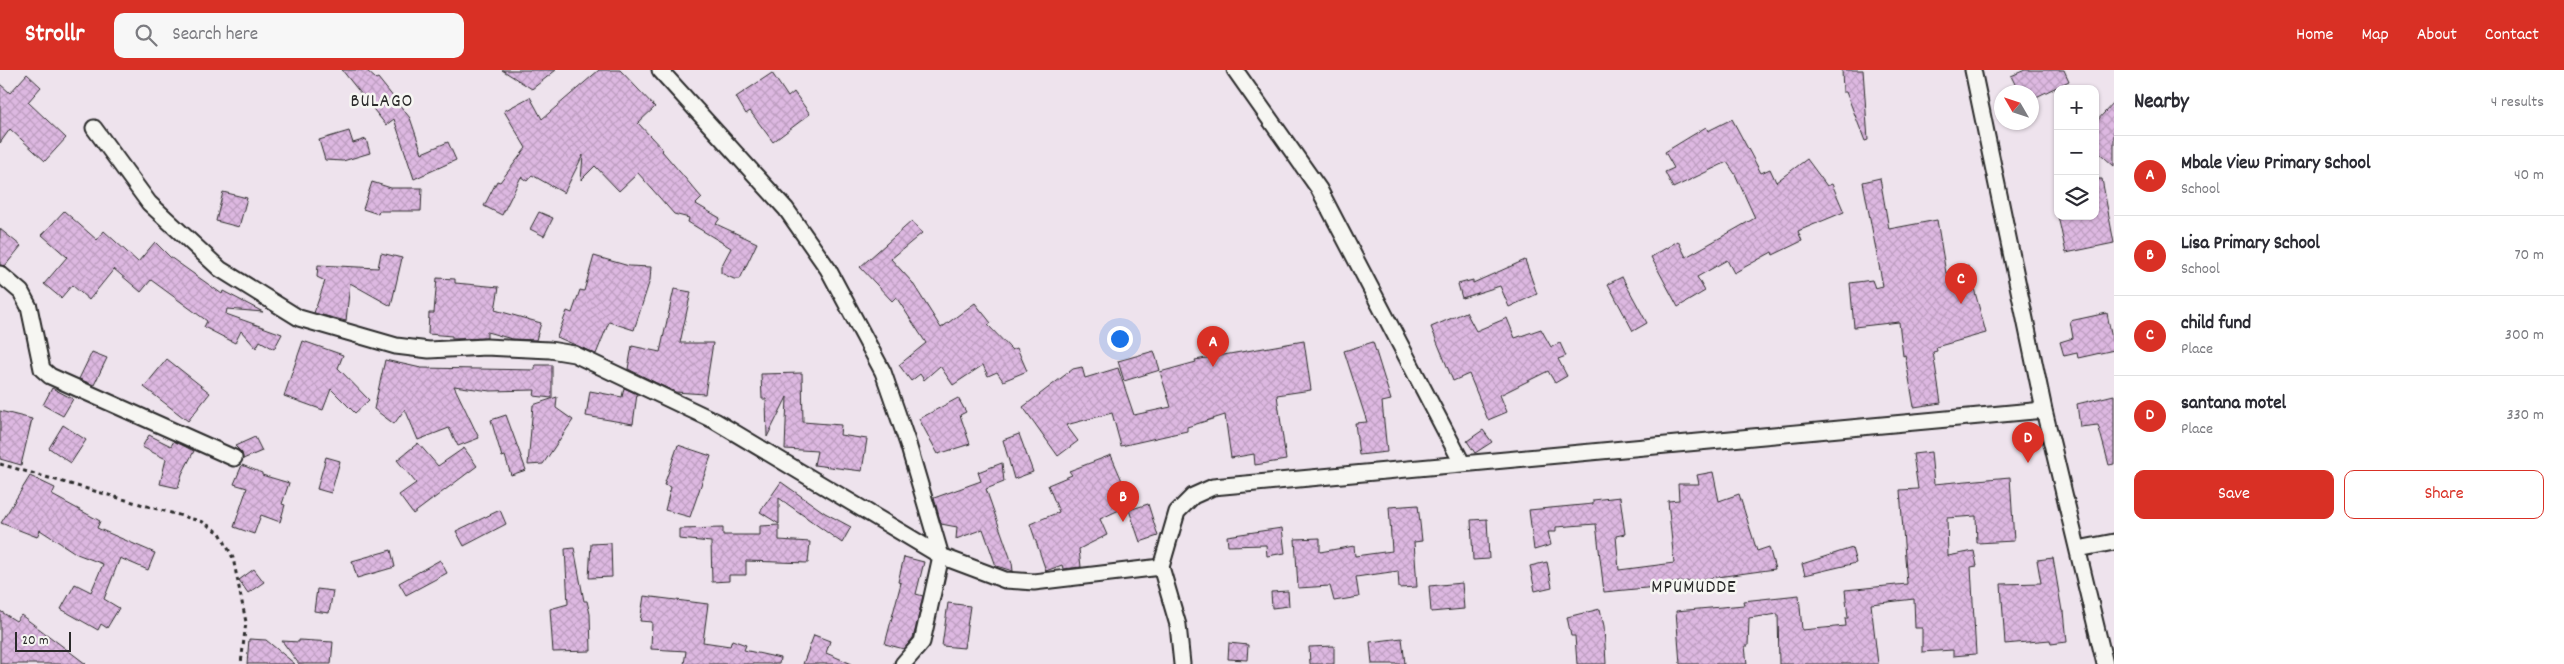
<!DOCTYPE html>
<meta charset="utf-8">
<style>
body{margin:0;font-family:Dekko,sans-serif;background:#f7f7f7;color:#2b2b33}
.controls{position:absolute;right:15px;top:15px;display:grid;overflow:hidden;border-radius:10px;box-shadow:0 1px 4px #0004}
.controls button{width:45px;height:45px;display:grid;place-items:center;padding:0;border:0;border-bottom:1px solid #e1e1e2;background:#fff;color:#2b2b33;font:25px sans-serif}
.compass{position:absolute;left:1994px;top:15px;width:45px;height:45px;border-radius:50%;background:#fff;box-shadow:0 1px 4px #0004;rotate:309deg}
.scale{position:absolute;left:15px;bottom:12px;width:56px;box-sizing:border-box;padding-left:5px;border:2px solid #2b2b2b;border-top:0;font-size:14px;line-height:18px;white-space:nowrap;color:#2b2b2b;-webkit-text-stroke:4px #f6f6f2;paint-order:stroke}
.you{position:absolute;left:1119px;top:268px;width:18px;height:18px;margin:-12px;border:4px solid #fff;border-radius:50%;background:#1a73e8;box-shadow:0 0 0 8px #1a73e833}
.badge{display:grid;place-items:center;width:32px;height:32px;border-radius:50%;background:#d93025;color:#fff;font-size:16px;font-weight:700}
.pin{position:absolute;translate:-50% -41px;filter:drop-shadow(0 1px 2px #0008)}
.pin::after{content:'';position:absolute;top:26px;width:18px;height:15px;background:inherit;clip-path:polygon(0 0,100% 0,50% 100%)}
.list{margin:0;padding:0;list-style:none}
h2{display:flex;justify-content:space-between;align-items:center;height:65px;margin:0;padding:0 20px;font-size:21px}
h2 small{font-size:16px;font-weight:400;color:#7c7c81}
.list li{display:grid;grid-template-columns:32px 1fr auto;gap:15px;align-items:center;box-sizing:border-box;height:80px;padding:0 20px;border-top:1px solid #e1e1e2}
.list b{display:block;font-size:19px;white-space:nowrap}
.list p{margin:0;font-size:16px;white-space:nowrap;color:#7c7c81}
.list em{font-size:16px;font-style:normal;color:#7c7c81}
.actions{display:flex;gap:10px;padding:15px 20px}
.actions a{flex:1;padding:11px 0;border:1px solid #d93025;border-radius:10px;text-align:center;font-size:18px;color:#d93025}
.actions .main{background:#d93025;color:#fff}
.icon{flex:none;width:28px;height:28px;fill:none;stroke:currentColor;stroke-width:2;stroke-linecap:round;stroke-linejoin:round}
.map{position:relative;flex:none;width:2114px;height:594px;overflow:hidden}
header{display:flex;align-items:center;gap:30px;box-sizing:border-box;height:70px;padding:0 25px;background:#d93025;color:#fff}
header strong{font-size:24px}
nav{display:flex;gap:28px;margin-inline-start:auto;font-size:18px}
.search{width:350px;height:45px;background:#f7f7f7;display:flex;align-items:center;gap:12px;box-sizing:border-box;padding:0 18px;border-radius:10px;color:#7c7c81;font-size:19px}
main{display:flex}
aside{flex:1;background:#fff}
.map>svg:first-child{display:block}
.building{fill:url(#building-cross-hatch);stroke:#2b2b2b}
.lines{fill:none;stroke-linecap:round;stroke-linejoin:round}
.minor-casing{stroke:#2b2b2b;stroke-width:19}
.path{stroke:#2b2b2b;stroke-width:3;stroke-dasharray:4 4;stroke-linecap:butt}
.minor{stroke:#f6f6f2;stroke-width:15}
.labels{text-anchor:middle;stroke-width:5;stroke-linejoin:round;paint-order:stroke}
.quarter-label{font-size:19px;letter-spacing:1px;fill:#2b2b2b;stroke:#f6f6f2}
</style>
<header>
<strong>Strollr</strong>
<div class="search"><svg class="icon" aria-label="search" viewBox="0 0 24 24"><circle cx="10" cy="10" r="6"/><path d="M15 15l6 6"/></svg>Search here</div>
<nav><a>Home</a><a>Map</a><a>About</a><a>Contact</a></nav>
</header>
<main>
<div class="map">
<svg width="2114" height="594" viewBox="0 0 2114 594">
<defs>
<pattern id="building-cross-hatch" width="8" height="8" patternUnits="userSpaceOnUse" patternTransform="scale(1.25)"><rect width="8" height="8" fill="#ddb8e1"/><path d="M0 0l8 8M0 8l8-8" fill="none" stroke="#be9ec1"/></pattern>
</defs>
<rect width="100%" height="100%" fill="#eee3ed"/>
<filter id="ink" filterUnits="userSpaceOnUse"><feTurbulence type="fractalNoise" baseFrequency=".02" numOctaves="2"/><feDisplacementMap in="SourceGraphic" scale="10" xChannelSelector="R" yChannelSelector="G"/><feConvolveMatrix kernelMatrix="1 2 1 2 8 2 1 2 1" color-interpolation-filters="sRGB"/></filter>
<g filter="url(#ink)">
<path class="building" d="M 342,0 L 366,0 L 376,9 L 378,8 L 410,48 L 422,83 L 448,72 L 456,90 L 414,109 L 394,49 L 386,55 Z
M 502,0 L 556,0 L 532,19 Z
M 599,0 L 620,0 L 655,37 L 638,53 L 663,80 L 662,81 L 702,128 L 696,134 L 720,148 L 716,154 L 757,173 L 740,209 L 734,209 L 721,203 L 721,197 L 731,178 L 688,152 L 689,148 L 674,144 L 638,103 L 619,121 L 595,96 L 581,110 L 583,85 L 564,123 L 532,105 L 527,111 L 521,107 L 502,145 L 484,136 L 497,111 L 500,112 L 526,78 L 504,41 L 530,27 L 542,49 Z
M 1842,0 L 1863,0 L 1868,70 L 1865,71 L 1846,22 L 1843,22 Z
M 2025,0 L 2064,0 L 2069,11 L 2032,29 L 2032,22 L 2019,22 L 2011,6 Z
M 772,3 L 788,27 L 794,22 L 810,44 L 773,72 L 750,41 L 746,44 L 736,27 Z
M 27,4 L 41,17 L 28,32 L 66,68 L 45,91 L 10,59 L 0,73 L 0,14 L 10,23 Z
M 2114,32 L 2114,96 L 2095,79 L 2095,53 Z
M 1732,49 L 1761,103 L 1770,99 L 1776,112 L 1807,89 L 1827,116 L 1832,114 L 1844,142 L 1798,161 L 1802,171 L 1773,185 L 1772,182 L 1734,203 L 1727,190 L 1697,207 L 1705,221 L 1678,237 L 1651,187 L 1678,171 L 1686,187 L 1755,148 L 1735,104 L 1727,92 L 1673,118 L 1665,102 L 1674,98 L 1665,82 L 1706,57 L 1708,61 Z
M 349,61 L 353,73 L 366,69 L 370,83 L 343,91 L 325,90 L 319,70 Z
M 1880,108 L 1889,159 L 1937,150 L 1946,203 L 1968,196 L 1986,263 L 1936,277 L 1937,281 L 1933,282 L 1941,333 L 1914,337 L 1905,285 L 1903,286 L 1899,252 L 1854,257 L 1850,213 L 1872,210 L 1875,218 L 1883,216 L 1863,112 Z
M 2095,109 L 2102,109 L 2114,173 L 2066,183 L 2058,146 L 2095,146 Z
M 372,112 L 391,118 L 422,118 L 421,141 L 379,141 L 378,144 L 363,139 Z
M 223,122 L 247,128 L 239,157 L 216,151 Z
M 64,141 L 97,170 L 104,161 L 138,192 L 155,172 L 170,187 L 222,224 L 223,221 L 263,242 L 227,239 L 226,244 L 282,264 L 274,279 L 260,271 L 256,278 L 241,261 L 235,273 L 204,257 L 207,251 L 151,210 L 141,222 L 114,199 L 89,230 L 72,215 L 61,228 L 44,214 L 67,187 L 42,165 Z
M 539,142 L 553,148 L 544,166 L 530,159 Z
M 912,151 L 922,163 L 891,189 L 912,212 L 941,258 L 975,233 L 991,253 L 988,255 L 1012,280 L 1017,278 L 1027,301 L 1003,311 L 997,302 L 988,306 L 983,295 L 953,315 L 940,296 L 924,310 L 920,304 L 911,311 L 899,295 L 926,273 L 896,227 L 892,231 L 860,197 Z
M 0,159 L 21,176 L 5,196 L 0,195 Z
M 381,183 L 402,188 L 391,236 L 350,213 L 346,251 L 314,243 L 325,211 L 317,207 L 318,195 L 378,198 Z
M 594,186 L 629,196 L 651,197 L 650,210 L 634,260 L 609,252 L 596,284 L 557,267 L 567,241 L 572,243 L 580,220 L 584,221 Z
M 1525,190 L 1537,224 L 1509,237 L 1500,216 L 1462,228 L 1458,214 L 1473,210 L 1473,213 Z
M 1622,207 L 1647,253 L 1633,261 L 1608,214 Z
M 437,208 L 455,209 L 455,213 L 499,217 L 495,240 L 541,253 L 536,270 L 512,269 L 487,262 L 487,268 L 452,269 L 452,266 L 428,264 L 429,243 L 434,243 Z
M 674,219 L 691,222 L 680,273 L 713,273 L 705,324 L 675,322 L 628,299 L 632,276 L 660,282 Z
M 1466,242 L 1476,261 L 1507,248 L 1515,268 L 1541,259 L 1551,277 L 1560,273 L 1566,286 L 1558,289 L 1567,306 L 1555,313 L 1548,301 L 1500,325 L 1507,342 L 1488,350 L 1469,304 L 1453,311 L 1431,257 Z
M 2107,243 L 2114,280 L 2078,288 L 2077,283 L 2064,286 L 2060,272 L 2073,268 L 2070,251 Z
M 303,271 L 343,285 L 338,298 L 369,330 L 355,343 L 331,319 L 323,340 L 284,326 Z
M 1304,271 L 1311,320 L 1277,325 L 1286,390 L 1255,395 L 1254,384 L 1231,388 L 1225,345 L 1187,357 L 1187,361 L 1121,376 L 1112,343 L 1066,355 L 1078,371 L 1058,386 L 1023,337 L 1073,299 L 1082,297 L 1085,308 L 1118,298 L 1134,345 L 1171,337 L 1160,302 L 1196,292 L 1195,290 Z
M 1373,272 L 1391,330 L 1382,332 L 1387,382 L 1359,385 L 1355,353 L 1367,352 L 1344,281 Z
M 1154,281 L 1160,300 L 1124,311 L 1118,291 Z
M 92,282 L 107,288 L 94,315 L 79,309 Z
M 167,289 L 210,323 L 188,351 L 144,317 Z
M 385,290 L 421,298 L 535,300 L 535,295 L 552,295 L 552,328 L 534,326 L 535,320 L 490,321 L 454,316 L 479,368 L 458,376 L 449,358 L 418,370 L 405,339 L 394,354 L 374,339 Z
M 802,303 L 803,352 L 841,355 L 840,365 L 867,369 L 862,401 L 814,395 L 817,381 L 785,379 L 787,327 L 767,367 L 766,329 L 762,329 L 761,304 Z
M 52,318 L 73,329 L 63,346 L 43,335 Z
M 624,318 L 637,324 L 633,354 L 586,346 L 590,321 L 622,327 Z
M 2114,325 L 2114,394 L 2109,395 L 2098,355 L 2080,357 L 2077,334 Z
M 557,327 L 556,338 L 573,350 L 543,394 L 528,395 L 533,335 Z
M 958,328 L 966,342 L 960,345 L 970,374 L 938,384 L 919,349 Z
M 0,341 L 32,349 L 21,395 L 0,389 Z
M 506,345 L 526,400 L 511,405 L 505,386 L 502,387 L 491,350 Z
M 63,355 L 86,370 L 71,393 L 49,378 Z
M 1483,360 L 1492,372 L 1475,383 L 1467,371 Z
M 1019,364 L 1033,402 L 1014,409 L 1003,370 Z
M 149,365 L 171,376 L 174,371 L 194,381 L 182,404 L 178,418 L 160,414 L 166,389 L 142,377 Z
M 255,367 L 262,381 L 243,389 L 242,383 L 235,376 Z
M 418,373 L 438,396 L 464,378 L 477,396 L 413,444 L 399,425 L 416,413 L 397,390 Z
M 678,375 L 711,386 L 690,447 L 665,440 L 671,417 L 664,415 Z
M 1931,382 L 1934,414 L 2010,407 L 2014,471 L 1977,473 L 1976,446 L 1947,448 L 1948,486 L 1974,481 L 1977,496 L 1971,497 L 1976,584 L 1953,586 L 1953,580 L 1922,582 L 1922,558 L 1915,558 L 1914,529 L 1871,534 L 1878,594 L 1779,594 L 1778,544 L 1749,548 L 1748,576 L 1745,576 L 1747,594 L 1680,594 L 1676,541 L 1744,535 L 1743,531 L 1799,525 L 1802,560 L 1846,556 L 1845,548 L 1848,548 L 1845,520 L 1907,514 L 1900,420 L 1918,419 L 1913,384 Z
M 1111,385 L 1132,434 L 1100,449 L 1107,465 L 1079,479 L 1081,497 L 1063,499 L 1062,495 L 1046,501 L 1030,454 L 1059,442 L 1048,415 L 1072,405 L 1069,401 Z
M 326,387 L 340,391 L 331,423 L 317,419 Z
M 1002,393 L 1004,412 L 986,419 L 1012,493 L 1013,501 L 996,496 L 983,459 L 956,469 L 957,457 L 941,454 L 934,428 L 981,411 L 978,402 Z
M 242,395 L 262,403 L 262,405 L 289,413 L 282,434 L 285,435 L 280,452 L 261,445 L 254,464 L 234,457 L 247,418 L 234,414 Z
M 1713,402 L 1719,431 L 1739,424 L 1757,481 L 1769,477 L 1775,499 L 1667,514 L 1667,516 L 1604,522 L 1596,454 L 1556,457 L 1556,462 L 1548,462 L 1551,475 L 1534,480 L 1529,440 L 1593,434 L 1593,430 L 1620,427 L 1625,464 L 1616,466 L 1619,500 L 1674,493 L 1668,431 L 1679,430 L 1678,414 L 1699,414 L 1697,405 Z
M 30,406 L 55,418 L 52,425 L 100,451 L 97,458 L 155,483 L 148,500 L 120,488 L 104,529 L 119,538 L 107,558 L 101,554 L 98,560 L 61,539 L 75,514 L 91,522 L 103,494 L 77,484 L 40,460 L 37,467 L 1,453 Z
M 781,412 L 825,443 L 851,457 L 842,473 L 779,428 L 779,454 L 760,442 Z
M 1148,434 L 1158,466 L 1140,472 L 1129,440 Z
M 1418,435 L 1422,471 L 1414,472 L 1417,517 L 1399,518 L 1398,501 L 1356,507 L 1359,527 L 1334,531 L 1330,516 L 1298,518 L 1295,469 L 1320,468 L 1320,482 L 1354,476 L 1355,486 L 1392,481 L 1389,437 Z
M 500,440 L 506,454 L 464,476 L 456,461 Z
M 1487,449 L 1489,489 L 1473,490 L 1471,450 Z
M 779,455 L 779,470 L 810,472 L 808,493 L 746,491 L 746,505 L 729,505 L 729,511 L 712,512 L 711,472 L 679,469 L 679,459 L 723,458 L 723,465 L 760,465 L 760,456 Z
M 1282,458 L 1285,483 L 1267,486 L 1266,475 L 1228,476 L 1227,466 Z
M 611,473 L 612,507 L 589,508 L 591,474 Z
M 574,478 L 584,531 L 587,531 L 590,544 L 591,581 L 553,582 L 550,539 L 568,534 L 565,479 Z
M 1852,478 L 1856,493 L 1805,505 L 1802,494 Z
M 391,480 L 395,497 L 357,508 L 352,491 Z
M 904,487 L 924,492 L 916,524 L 923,526 L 917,553 L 913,568 L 904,579 L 885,574 L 901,513 L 898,512 Z
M 2053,488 L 2062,541 L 2064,541 L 2067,572 L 2051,574 L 2050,570 L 2005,574 L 2001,514 L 2041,513 L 2037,490 Z
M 440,490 L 447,503 L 406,525 L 399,513 Z
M 1547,492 L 1552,517 L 1535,521 L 1530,496 Z
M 254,499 L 264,512 L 248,523 L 239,510 Z
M 1462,513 L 1464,539 L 1431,542 L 1429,516 Z
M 317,519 L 333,521 L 329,543 L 314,541 Z
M 1288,521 L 1289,536 L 1272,538 L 1271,522 Z
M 644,526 L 708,534 L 703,572 L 730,576 L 732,570 L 746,575 L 744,580 L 780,588 L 779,594 L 684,594 L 686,581 L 651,579 L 652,552 L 640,551 Z
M 948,533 L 970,536 L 964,578 L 942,576 Z
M 1600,539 L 1604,556 L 1606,594 L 1577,594 L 1575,566 L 1571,566 L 1567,547 Z
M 0,541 L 16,551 L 21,545 L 86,594 L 0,594 Z
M 814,565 L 830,571 L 826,583 L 852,594 L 803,594 Z
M 1402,568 L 1405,594 L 1372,594 L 1370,572 Z
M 249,569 L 266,570 L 295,594 L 247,594 Z
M 299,570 L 333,572 L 331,594 L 299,594 L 282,571 L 299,572 Z
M 1229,573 L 1248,575 L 1247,590 L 1228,589 Z
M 1334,576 L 1334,594 L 1310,594 L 1309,577 Z"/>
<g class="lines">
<defs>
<path id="minor" d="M 660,0 L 786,139 L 828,199 L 883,302 L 908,374 L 941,486 L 922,572 L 903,594
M 1235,0 L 1319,119 L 1462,393
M 1973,0 L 2044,340 L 2105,594
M 94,58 L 149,133 L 220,199 L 299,248 L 396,276 L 429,280 L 486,277 L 550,280 L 574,284 L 715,351 L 941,486 L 1005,510 L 1034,512 L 1161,497
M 0,204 L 21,222 L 29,237 L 42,299 L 50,306 L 234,388
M 2078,479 L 2114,472
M 1182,594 L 1178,555 L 1161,497 L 1177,442 L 1193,426 L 1213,417 L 2044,340"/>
</defs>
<use href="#minor" class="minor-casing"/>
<path class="path" d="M 0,394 L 203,452 L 220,463 L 233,488 L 246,552 L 241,594"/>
<use href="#minor" class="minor"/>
</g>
</g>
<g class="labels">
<g class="quarter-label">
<text x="382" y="36">BULAGO</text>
<text x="1694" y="522">MPUMUDDE</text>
</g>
</g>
</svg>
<div class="controls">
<button>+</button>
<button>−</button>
<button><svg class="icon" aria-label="layers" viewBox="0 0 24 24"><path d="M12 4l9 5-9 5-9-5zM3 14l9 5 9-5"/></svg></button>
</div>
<svg class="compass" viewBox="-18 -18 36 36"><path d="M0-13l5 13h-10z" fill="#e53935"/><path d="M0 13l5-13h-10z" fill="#7c7c81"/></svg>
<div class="scale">20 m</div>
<div class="you"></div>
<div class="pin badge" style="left:1213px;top:297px">A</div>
<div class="pin badge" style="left:1123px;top:452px">B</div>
<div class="pin badge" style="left:1961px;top:234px">C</div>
<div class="pin badge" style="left:2028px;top:393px">D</div>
</div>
<aside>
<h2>Nearby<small>4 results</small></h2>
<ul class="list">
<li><span class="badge">A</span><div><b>Mbale View Primary School</b><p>School</p></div><em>40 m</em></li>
<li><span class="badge">B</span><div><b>Lisa Primary School</b><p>School</p></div><em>70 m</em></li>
<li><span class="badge">C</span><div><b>child fund</b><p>Place</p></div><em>300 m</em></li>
<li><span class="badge">D</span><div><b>santana motel</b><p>Place</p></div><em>330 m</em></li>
</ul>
<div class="actions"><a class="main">Save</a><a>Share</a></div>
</aside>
</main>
